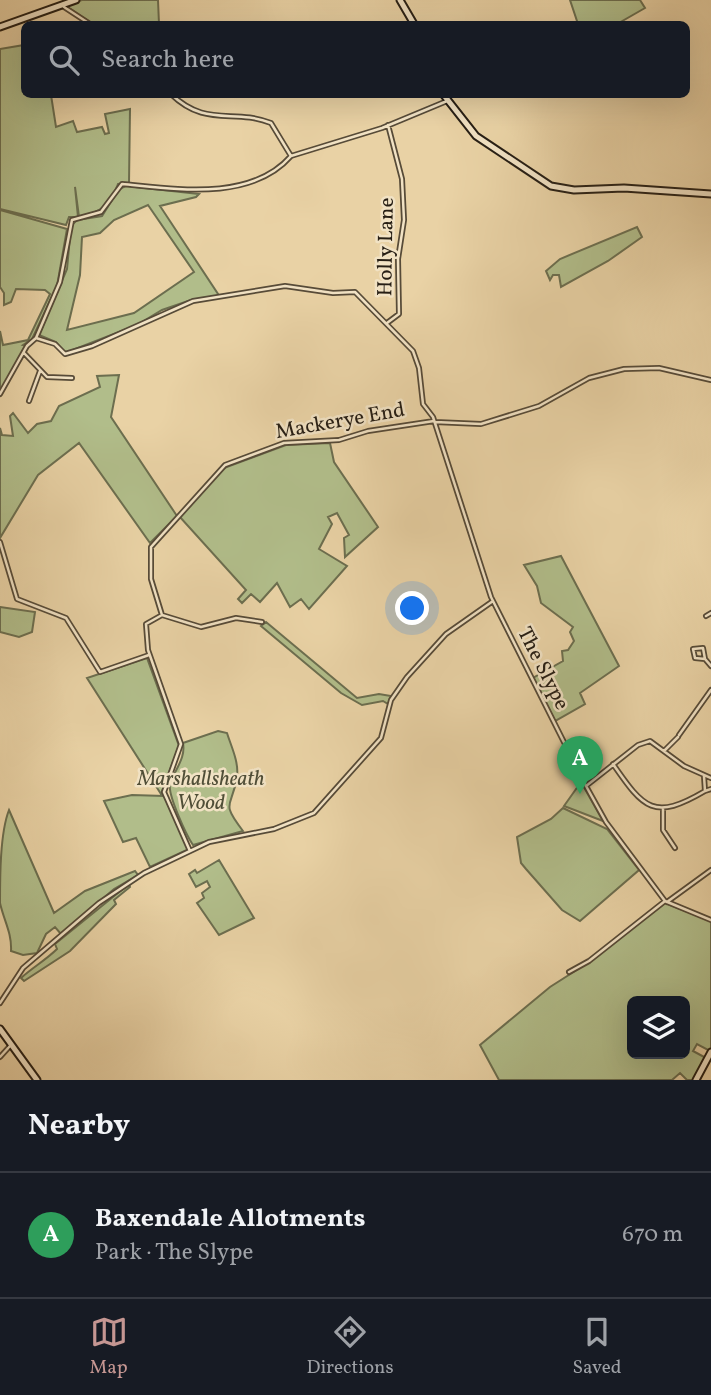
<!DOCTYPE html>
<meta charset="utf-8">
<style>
body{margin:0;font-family:Vollkorn,serif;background:#242831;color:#f1f3f6}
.controls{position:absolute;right:21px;bottom:21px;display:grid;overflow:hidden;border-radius:10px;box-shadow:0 7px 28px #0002}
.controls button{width:63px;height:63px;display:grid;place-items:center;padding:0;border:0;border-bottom:2px solid #363941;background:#171b24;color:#f1f3f6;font:35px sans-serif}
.you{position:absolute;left:413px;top:609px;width:24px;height:24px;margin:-18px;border:5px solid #fff;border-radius:50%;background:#1a73e8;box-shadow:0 0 0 10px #1a73e833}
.badge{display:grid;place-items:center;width:46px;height:46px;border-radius:50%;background:#c59692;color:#fff;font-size:23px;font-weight:700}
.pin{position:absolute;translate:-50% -58px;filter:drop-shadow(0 2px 4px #0008)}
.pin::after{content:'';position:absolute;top:37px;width:24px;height:21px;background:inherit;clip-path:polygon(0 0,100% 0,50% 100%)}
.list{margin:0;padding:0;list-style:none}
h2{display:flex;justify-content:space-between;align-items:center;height:91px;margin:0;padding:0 28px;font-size:30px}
h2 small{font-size:23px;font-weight:400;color:#9ea1a6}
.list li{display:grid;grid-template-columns:46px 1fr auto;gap:21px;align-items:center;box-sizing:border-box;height:126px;padding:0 28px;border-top:2px solid #363941}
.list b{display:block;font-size:26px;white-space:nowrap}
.list p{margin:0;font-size:23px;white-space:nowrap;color:#9ea1a6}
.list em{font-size:23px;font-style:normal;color:#9ea1a6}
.icon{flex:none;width:38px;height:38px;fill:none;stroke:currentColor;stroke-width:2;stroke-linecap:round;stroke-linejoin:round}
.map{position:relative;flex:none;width:711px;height:1080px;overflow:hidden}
.search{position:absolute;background:#171b24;box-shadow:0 7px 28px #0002;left:21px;right:21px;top:21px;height:77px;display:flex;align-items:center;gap:18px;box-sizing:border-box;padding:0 24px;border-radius:10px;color:#9ea1a6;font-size:26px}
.sheet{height:217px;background:#171b24}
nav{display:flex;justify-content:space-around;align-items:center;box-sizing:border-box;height:98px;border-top:2px solid #363941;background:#171b24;font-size:19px;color:#9ea1a6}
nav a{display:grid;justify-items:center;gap:4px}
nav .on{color:#c59692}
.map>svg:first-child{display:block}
.green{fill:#b1bd8a;stroke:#6c6e4f;stroke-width:2;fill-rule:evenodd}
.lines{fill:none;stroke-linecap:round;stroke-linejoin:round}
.minor-casing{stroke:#574b38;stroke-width:6}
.secondary-casing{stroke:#261e14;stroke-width:9}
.minor{stroke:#f1e2c4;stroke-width:2.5}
.secondary{stroke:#f1e2c4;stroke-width:5}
.labels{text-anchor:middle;stroke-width:5;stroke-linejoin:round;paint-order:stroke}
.street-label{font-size:21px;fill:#261e14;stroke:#f1e2c4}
.park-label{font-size:21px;font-style:italic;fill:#504e37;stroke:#f1e2c4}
</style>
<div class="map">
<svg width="711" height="1080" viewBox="0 0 711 1080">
<rect width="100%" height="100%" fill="#e9d2a5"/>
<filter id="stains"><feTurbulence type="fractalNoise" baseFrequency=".00286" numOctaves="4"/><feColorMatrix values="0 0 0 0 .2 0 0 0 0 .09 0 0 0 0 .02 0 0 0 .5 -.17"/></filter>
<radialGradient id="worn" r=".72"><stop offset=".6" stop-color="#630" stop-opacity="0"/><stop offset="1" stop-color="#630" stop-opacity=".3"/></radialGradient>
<path class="green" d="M 82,0 L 158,0 L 159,24 L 93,24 L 69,8 L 69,4 Z
M 570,0 L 640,0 L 645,8 L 617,24 L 578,24 Z
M 24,45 L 24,94 L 51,95 L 56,127 L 73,121 L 77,132 L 102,127 L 105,134 L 109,133 L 105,114 L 130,109 L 129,183 L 118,184 C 110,205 102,212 79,217 L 75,187 L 78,217 L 69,217 L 66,225 L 0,209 L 0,49 Z
M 126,186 L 199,194 L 196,197 L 160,206 L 220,297 L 191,300 L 162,310 L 137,325 L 65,353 L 56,342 L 39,335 L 67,269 L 71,226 L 77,220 L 102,216 L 119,189 ZM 148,205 L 194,272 L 134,313 L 67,330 L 80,275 L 82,237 L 100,233 L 114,220 Z
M 0,210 L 67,229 L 57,286 L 32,339 L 23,345 L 27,346 L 0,394 L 0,331 L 3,345 L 28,340 L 50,294 L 45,290 L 16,289 L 11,302 L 4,305 L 4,293 L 0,287 Z
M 637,227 L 642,237 L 608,261 L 561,287 L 559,275 L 553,275 L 550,280 L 546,271 L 560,259 Z
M 119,375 L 111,417 L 177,516 L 150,543 L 79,443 L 38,475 L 0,538 L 0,428 L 2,435 L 13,436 L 10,416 L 13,413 L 28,433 L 37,424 L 51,421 L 59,406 L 100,387 L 97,376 Z
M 330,443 L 334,462 L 378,527 L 345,557 L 344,538 L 349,535 L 337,513 L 328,517 L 332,524 L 319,549 L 347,566 L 309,609 L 301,599 L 290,607 L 277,583 L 260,602 L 251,594 L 242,603 L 238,599 L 246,590 L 179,516 L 224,468 L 286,445 Z
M 561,556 L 619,666 L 580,693 L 585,704 L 555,721 L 533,678 L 563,661 L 562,651 L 568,650 L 574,641 L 570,632 L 573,627 L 541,603 L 537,586 L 524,565 Z
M 0,607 L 35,612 L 32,632 L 19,637 L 0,632 Z
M 266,622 L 357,698 L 379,694 L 391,696 L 388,704 L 383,701 L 362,705 L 341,693 L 261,626 Z
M 147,658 L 179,746 L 161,794 L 87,678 Z
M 218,731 L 227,733 C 231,746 239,762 237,776 C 233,808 219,800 243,831 L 193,845 C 186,835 168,795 170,785 C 174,770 186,759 183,743 Z
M 581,782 L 603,821 L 564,806 Z
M 132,795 L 164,796 L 189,849 L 150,867 L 136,838 L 123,842 L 104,801 Z
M 563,808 L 607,829 L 639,870 L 580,921 L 562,910 L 526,869 L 521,863 L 517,837 L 551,819 Z
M 9,810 L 54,913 L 85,891 L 135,871 L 138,875 L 114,889 L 61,934 L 55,927 L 46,934 L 37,953 L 23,955 L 11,951 C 12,933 4,921 0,903 C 0,877 0,833 9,810 Z
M 219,860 L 254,918 L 219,935 L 197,903 L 204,898 L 202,893 L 210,887 L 207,881 L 196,887 L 189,874 L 195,870 L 197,873 Z
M 129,884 L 130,887 L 114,900 L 116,904 L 70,951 L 24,981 L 21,978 C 33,967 46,960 57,949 L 55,944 Z
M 665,903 L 711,921 L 711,1047 L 710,1051 L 697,1044 L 693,1051 L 706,1058 L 694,1080 L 687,1080 L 680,1073 L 672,1080 L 499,1080 L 480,1045 L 550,987 L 586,964 ZM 632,1001 L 685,1001 L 685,1054 L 632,1054 Z"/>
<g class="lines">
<defs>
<path id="minor" d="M 64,7 L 90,24
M 171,94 C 206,128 233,108 271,123 L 291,156 L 382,128 L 447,101
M 387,323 L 399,314 L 398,259 L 404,220 L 402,179 L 388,125
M 36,338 L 55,344 L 65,354 L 92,346 L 193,301 L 285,286 L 333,293 L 355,292 L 413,351 L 419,368 L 423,404 L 433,417 L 491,597 L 586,786 L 606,822 L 665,901 L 711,920
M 24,353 L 47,377 L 72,378
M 0,394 L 27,346 L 36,338 L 60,282 L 72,220 L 101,212 L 122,184 C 175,189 251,202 291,156
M 29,401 L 40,371
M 435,422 L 481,424 L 539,406 L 589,378 L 624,369 L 659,368 L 711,380
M 0,542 L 17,599 L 66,618 L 100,672 L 149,655
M 162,615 L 151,579 L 151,547 L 225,465 L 284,443 L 339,440 L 368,431 L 434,421
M 706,616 L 711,613
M 705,659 L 695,658 L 693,649 L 703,648 L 705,659 L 711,666
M 679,735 L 711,690
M 664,751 L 678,737
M 613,764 C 644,809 654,821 705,791
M 704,776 L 705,791 L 711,789
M 586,786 L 638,745 L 650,741 L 684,766 L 711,778
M 663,809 L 663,830 L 675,848
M 190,851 L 164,792 L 181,744 L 148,650 L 146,624 L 162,615 L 201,627 L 236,618 L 262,622
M 667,902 L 711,870
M 569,972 L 589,961 L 665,901
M 0,1003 L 23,968 L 99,903 L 144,873 L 209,842 L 274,829 L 314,813 L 381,738 L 391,700 L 407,677 L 446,634 L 493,601
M 0,1057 L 10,1046"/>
<path id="secondary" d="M 400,0 L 414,24
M 0,27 L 76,0
M 443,94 L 476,136 L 551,186 L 574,190 L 624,188 L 711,194
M 0,1029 L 37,1080
M 696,1080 L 711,1052"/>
</defs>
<use href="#minor" class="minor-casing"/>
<use href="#secondary" class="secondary-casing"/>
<use href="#minor" class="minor"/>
<use href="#secondary" class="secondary"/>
</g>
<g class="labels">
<g class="street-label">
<text transform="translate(385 247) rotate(-89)" y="7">Holly Lane</text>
<text transform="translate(340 420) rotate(-10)" y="7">Mackerye End</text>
<text transform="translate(544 668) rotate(63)" y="7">The Slype</text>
</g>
<g class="park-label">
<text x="201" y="785">Marshallsheath<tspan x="201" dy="24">Wood</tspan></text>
</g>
</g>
<rect width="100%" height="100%" filter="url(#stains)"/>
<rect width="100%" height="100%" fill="url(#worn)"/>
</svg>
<div class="controls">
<button><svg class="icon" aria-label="layers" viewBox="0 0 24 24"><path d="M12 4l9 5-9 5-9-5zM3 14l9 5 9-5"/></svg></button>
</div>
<div class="you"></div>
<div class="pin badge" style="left:580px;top:794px;background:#2e9e5b">A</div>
<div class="search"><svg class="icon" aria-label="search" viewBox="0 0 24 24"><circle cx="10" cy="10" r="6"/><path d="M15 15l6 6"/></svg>Search here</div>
</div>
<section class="sheet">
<h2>Nearby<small></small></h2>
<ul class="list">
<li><span class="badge" style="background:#2e9e5b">A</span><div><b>Baxendale Allotments</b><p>Park · The Slype</p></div><em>670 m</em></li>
</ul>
</section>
<nav>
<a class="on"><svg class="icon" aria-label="map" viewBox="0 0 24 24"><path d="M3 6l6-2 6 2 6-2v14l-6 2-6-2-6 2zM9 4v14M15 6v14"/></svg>Map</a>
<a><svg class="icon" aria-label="directions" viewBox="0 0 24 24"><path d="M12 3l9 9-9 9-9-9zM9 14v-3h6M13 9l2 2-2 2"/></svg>Directions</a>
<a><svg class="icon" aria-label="saved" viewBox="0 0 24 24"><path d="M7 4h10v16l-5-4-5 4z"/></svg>Saved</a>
</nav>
